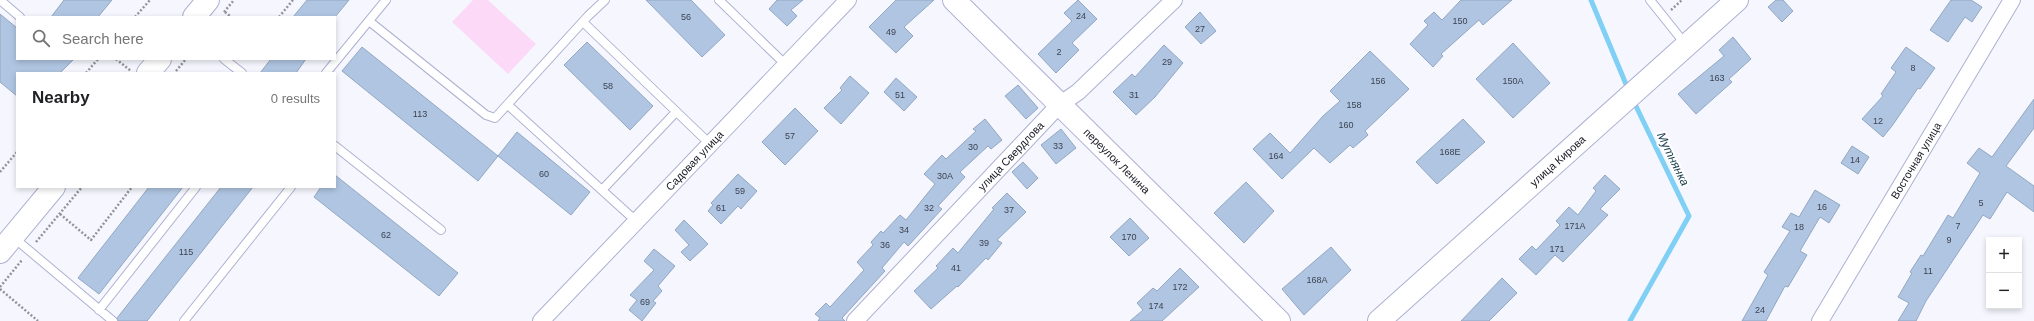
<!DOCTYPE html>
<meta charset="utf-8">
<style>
body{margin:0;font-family:Helvetica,sans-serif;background:#f6f6f6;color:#202124}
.controls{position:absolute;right:12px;bottom:12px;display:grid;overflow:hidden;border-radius:0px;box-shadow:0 2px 6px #0003}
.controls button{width:36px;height:36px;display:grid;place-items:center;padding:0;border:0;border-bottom:1px solid #e0e0e0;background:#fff;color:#202124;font:20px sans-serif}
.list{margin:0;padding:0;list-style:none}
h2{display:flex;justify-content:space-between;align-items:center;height:52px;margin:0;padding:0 16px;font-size:17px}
h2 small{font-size:13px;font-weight:400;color:#757577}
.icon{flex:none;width:22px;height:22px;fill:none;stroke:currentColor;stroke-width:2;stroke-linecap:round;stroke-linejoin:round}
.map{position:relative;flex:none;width:2034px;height:321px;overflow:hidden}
.search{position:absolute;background:#fff;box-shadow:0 2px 6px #0003;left:16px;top:16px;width:320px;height:44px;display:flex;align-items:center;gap:10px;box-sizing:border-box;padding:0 14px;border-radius:0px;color:#757577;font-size:15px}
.panel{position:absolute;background:#fff;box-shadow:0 2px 6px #0003;left:16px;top:72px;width:320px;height:116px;border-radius:0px}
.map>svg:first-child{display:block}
.green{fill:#fcd9f7}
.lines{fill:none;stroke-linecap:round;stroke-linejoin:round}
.stream{stroke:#7fd0f4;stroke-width:5}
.building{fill:#afc5e1;stroke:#92a7c2}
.lane-casing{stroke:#adb1d1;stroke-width:10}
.street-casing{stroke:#adb1d1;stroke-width:18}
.secondary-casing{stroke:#adb1d1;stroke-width:24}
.path{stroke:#92939c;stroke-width:2.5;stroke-dasharray:2 2;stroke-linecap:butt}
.lane{stroke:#fff;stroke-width:8}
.street{stroke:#fff;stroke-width:16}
.secondary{stroke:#fff;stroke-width:22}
.labels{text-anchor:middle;stroke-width:4;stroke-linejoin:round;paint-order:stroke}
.number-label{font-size:9px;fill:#3d4352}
.street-label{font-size:11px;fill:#171823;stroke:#fff}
.water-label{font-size:12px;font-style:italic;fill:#183d4c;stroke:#fff}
</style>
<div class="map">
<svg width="2034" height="321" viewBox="0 0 2034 321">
<rect width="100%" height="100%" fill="#f6f7fe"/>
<path class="green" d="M 473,0 L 488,0 L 536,44 L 508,74 L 452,22 Z"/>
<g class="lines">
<path class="stream" d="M 1591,0 L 1628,89
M 1630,321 L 1689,216 L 1633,100"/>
</g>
<path class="building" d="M 64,0 L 112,0 L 98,17 L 51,17 Z
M 307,0 L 349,0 L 335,17 L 293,17 Z
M 646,0 L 691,0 L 725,35 L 702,57 Z
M 777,0 L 803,0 L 791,10 L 797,16 L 787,26 L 769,9 Z
M 896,0 L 934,0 L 904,27 L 913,36 L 896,53 L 869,27 Z
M 1078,0 L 1097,19 L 1072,43 L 1079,50 L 1056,73 L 1038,54 L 1072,21 L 1064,13 Z
M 1461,0 L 1512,0 L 1483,25 L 1479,20 L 1441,54 L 1443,56 L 1433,67 L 1410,44 L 1428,25 L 1424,21 L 1434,12 L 1442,20 Z
M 1776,0 L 1783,0 L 1793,11 L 1782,22 L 1768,7 Z
M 1951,0 L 1971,0 L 1982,7 L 1972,22 L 1965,17 L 1948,42 L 1930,30 Z
M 1200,12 L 1216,31 L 1201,44 L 1185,27 Z
M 0,14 L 17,28 L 17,59 L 74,59 L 60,73 L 17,73 L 17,96 L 0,82 Z
M 1733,37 L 1751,59 L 1729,79 L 1732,82 L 1696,114 L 1678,94 L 1724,56 L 1719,50 Z
M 587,42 L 653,106 L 630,130 L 564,65 Z
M 1513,43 L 1550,83 L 1513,118 L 1476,79 Z
M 1164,45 L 1183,63 L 1155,97 L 1136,115 L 1113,92 L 1132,74 L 1135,77 Z
M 362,47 L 498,156 L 478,181 L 342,71 Z
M 1906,47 L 1935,68 L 1920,89 L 1918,88 L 1892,126 L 1883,137 L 1862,119 L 1883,96 L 1881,94 L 1896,72 L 1891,68 Z
M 1370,51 L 1409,89 L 1365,131 L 1368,135 L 1353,148 L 1350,145 L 1330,163 L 1314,148 L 1282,179 L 1253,149 L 1270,133 L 1290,153 L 1323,116 L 1340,101 L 1330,91 Z
M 271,59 L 306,59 L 296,73 L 260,73 Z
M 850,76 L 869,93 L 841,124 L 824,108 L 842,90 L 840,88 Z
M 896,78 L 917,97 L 904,111 L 884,92 Z
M 1018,85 L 1038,108 L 1026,119 L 1005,96 Z
M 2034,99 L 2034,128 L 2006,166 L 2034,186 L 2034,212 L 2007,192 L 1990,219 L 1983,215 L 1926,301 L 1916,321 L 1898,321 L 1909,303 L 1898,297 L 1912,273 L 1910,272 L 1921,255 L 1923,256 L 1948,215 L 1953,218 L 1980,173 L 1967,163 L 1979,148 L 1992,157 Z
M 795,108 L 818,131 L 785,165 L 762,142 Z
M 985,119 L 1002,140 L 991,149 L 988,146 L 960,172 L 965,177 L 938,206 L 942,209 L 908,246 L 904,242 L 882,268 L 885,271 L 842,318 L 845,321 L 818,321 L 820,318 L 815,314 L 826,303 L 830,307 L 864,270 L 857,262 L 873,245 L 871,242 L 881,231 L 883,233 L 900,215 L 906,220 L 935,184 L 924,174 L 942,155 L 946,159 L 976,131 L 973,129 Z
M 1463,119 L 1485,142 L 1437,184 L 1416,162 Z
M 1061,129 L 1076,148 L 1056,164 L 1041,145 Z
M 517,132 L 590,192 L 571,215 L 498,156 Z
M 1852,146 L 1869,157 L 1858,174 L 1841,163 Z
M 1023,162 L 1038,178 L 1027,189 L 1012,172 Z
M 738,174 L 757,191 L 741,209 L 738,206 L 721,224 L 708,211 L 713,205 L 711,203 Z
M 335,175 L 458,273 L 439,296 L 314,197 L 321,187 L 335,187 Z
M 1605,175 L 1620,189 L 1600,209 L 1608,215 L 1563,262 L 1555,255 L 1536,275 L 1519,259 L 1532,246 L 1536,250 L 1560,225 L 1556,221 L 1569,207 L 1578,215 L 1596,191 L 1593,188 Z
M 1246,182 L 1274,211 L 1244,243 L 1214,213 Z
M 149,187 L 183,187 L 99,294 L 78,278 Z
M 221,187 L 253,187 L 147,321 L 118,321 L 117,318 Z
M 1815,190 L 1840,205 L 1829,223 L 1820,217 L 1800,251 L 1807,255 L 1788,287 L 1785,286 L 1766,321 L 1742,321 L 1768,275 L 1764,272 L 1790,231 L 1782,227 L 1791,213 L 1799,217 Z
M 1007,193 L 1026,212 L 997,240 L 1002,243 L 988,260 L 986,258 L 958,287 L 957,286 L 931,309 L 914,291 L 938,268 L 936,266 L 953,248 L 958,253 L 994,209 L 992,208 Z
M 1130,218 L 1149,238 L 1129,256 L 1110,237 Z
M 684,220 L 708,244 L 690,261 L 681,252 L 689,245 L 675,230 Z
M 1331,247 L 1351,270 L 1304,315 L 1282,289 Z
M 654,249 L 675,266 L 658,286 L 662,291 L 653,301 L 656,303 L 642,321 L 629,310 L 637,300 L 630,295 L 654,270 L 644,261 Z
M 1180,268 L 1199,287 L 1162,321 L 1130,321 L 1143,310 L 1137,303 L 1153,288 L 1157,291 Z
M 1502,278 L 1517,293 L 1489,321 L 1461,321 Z"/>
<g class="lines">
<defs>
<path id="lane" d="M 0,0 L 20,17
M 719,0 L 786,65
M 1650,0 L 1686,45
M 369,21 L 486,115 L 495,118 L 588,16 L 605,0
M 583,22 L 710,144
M 224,59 L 242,73
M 326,73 L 386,0
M 509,106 L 636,221
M 335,146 L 441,230
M 602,190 L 676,112
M 13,237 L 113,321
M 99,310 L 196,187
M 184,321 L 291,187"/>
<g id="street">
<path id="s1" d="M 541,321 L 848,0"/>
<path id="s2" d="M 855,321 L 1059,105 L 1078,92 L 1174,0"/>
<path id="s3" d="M 1820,321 L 2012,0"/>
</g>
<g id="secondary">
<path id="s4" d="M 954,0 L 1279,321"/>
<path d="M 194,17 L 208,0"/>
<path d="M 148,73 L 160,59"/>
<path d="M 0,252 L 54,187"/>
<path id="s5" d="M 1379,321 L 1737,0"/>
</g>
</defs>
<use href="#lane" class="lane-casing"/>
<use href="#street" class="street-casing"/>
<use href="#secondary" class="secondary-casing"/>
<path class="path" d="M 1671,10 L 1682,0
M 224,12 L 234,0
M 225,12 L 231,17
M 135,17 L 150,0
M 279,17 L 293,0
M 116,59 L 131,71
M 176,71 L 186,59
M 86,73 L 98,59
M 0,172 L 17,152
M 60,214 L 91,240 L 132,187
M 36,242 L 82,187
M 0,287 L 22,260
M 0,289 L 38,321"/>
<use href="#lane" class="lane"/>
<use href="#street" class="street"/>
<use href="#secondary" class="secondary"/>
</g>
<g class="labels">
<g class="number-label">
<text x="1081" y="19">24</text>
<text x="686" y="20">56</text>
<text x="1460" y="24">150</text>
<text x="1200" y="32">27</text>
<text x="891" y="35">49</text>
<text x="1059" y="55">2</text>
<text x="1167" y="65">29</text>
<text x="1913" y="71">8</text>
<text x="1717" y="81">163</text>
<text x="1378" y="84">156</text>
<text x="1513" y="84">150А</text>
<text x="608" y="89">58</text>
<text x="900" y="98">51</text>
<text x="1134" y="98">31</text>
<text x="1354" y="108">158</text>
<text x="420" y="117">113</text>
<text x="1878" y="124">12</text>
<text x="1346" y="128">160</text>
<text x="790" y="139">57</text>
<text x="1058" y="149">33</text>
<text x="973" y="150">30</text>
<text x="1450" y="155">168Е</text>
<text x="1276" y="159">164</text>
<text x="1855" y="163">14</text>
<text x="544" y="177">60</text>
<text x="945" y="179">30А</text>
<text x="740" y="194">59</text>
<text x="1981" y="206">5</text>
<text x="1822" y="210">16</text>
<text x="721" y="211">61</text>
<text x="929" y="211">32</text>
<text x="1009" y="213">37</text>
<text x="1575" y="229">171А</text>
<text x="1958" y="229">7</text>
<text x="1799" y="230">18</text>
<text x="904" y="233">34</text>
<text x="386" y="238">62</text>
<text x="1129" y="240">170</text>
<text x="1949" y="243">9</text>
<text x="984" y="246">39</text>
<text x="885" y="248">36</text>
<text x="1557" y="252">171</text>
<text x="186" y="255">115</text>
<text x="956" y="271">41</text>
<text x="1928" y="274">11</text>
<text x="1317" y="283">168А</text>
<text x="1180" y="290">172</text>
<text x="645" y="305">69</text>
<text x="1156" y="309">174</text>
<text x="1760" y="313">24</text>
</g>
<g class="street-label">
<text dy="4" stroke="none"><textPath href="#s2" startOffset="227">улица Свердлова</textPath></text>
<text dy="4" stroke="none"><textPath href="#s3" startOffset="187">Восточная улица</textPath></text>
<text dy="4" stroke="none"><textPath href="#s1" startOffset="222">Садовая улица</textPath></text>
<text dy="4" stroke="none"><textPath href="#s4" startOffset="229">переулок Ленина</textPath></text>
<text dy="4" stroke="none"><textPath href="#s5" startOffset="240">улица Кирова</textPath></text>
</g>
<g class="water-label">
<text transform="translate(1673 159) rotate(64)" y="4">Мутнянка</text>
</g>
</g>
</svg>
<div class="controls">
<button>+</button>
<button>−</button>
</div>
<div class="search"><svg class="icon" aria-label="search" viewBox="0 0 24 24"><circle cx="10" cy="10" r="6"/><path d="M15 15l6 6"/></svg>Search here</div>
<section class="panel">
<h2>Nearby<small>0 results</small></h2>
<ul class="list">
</ul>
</section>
</div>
